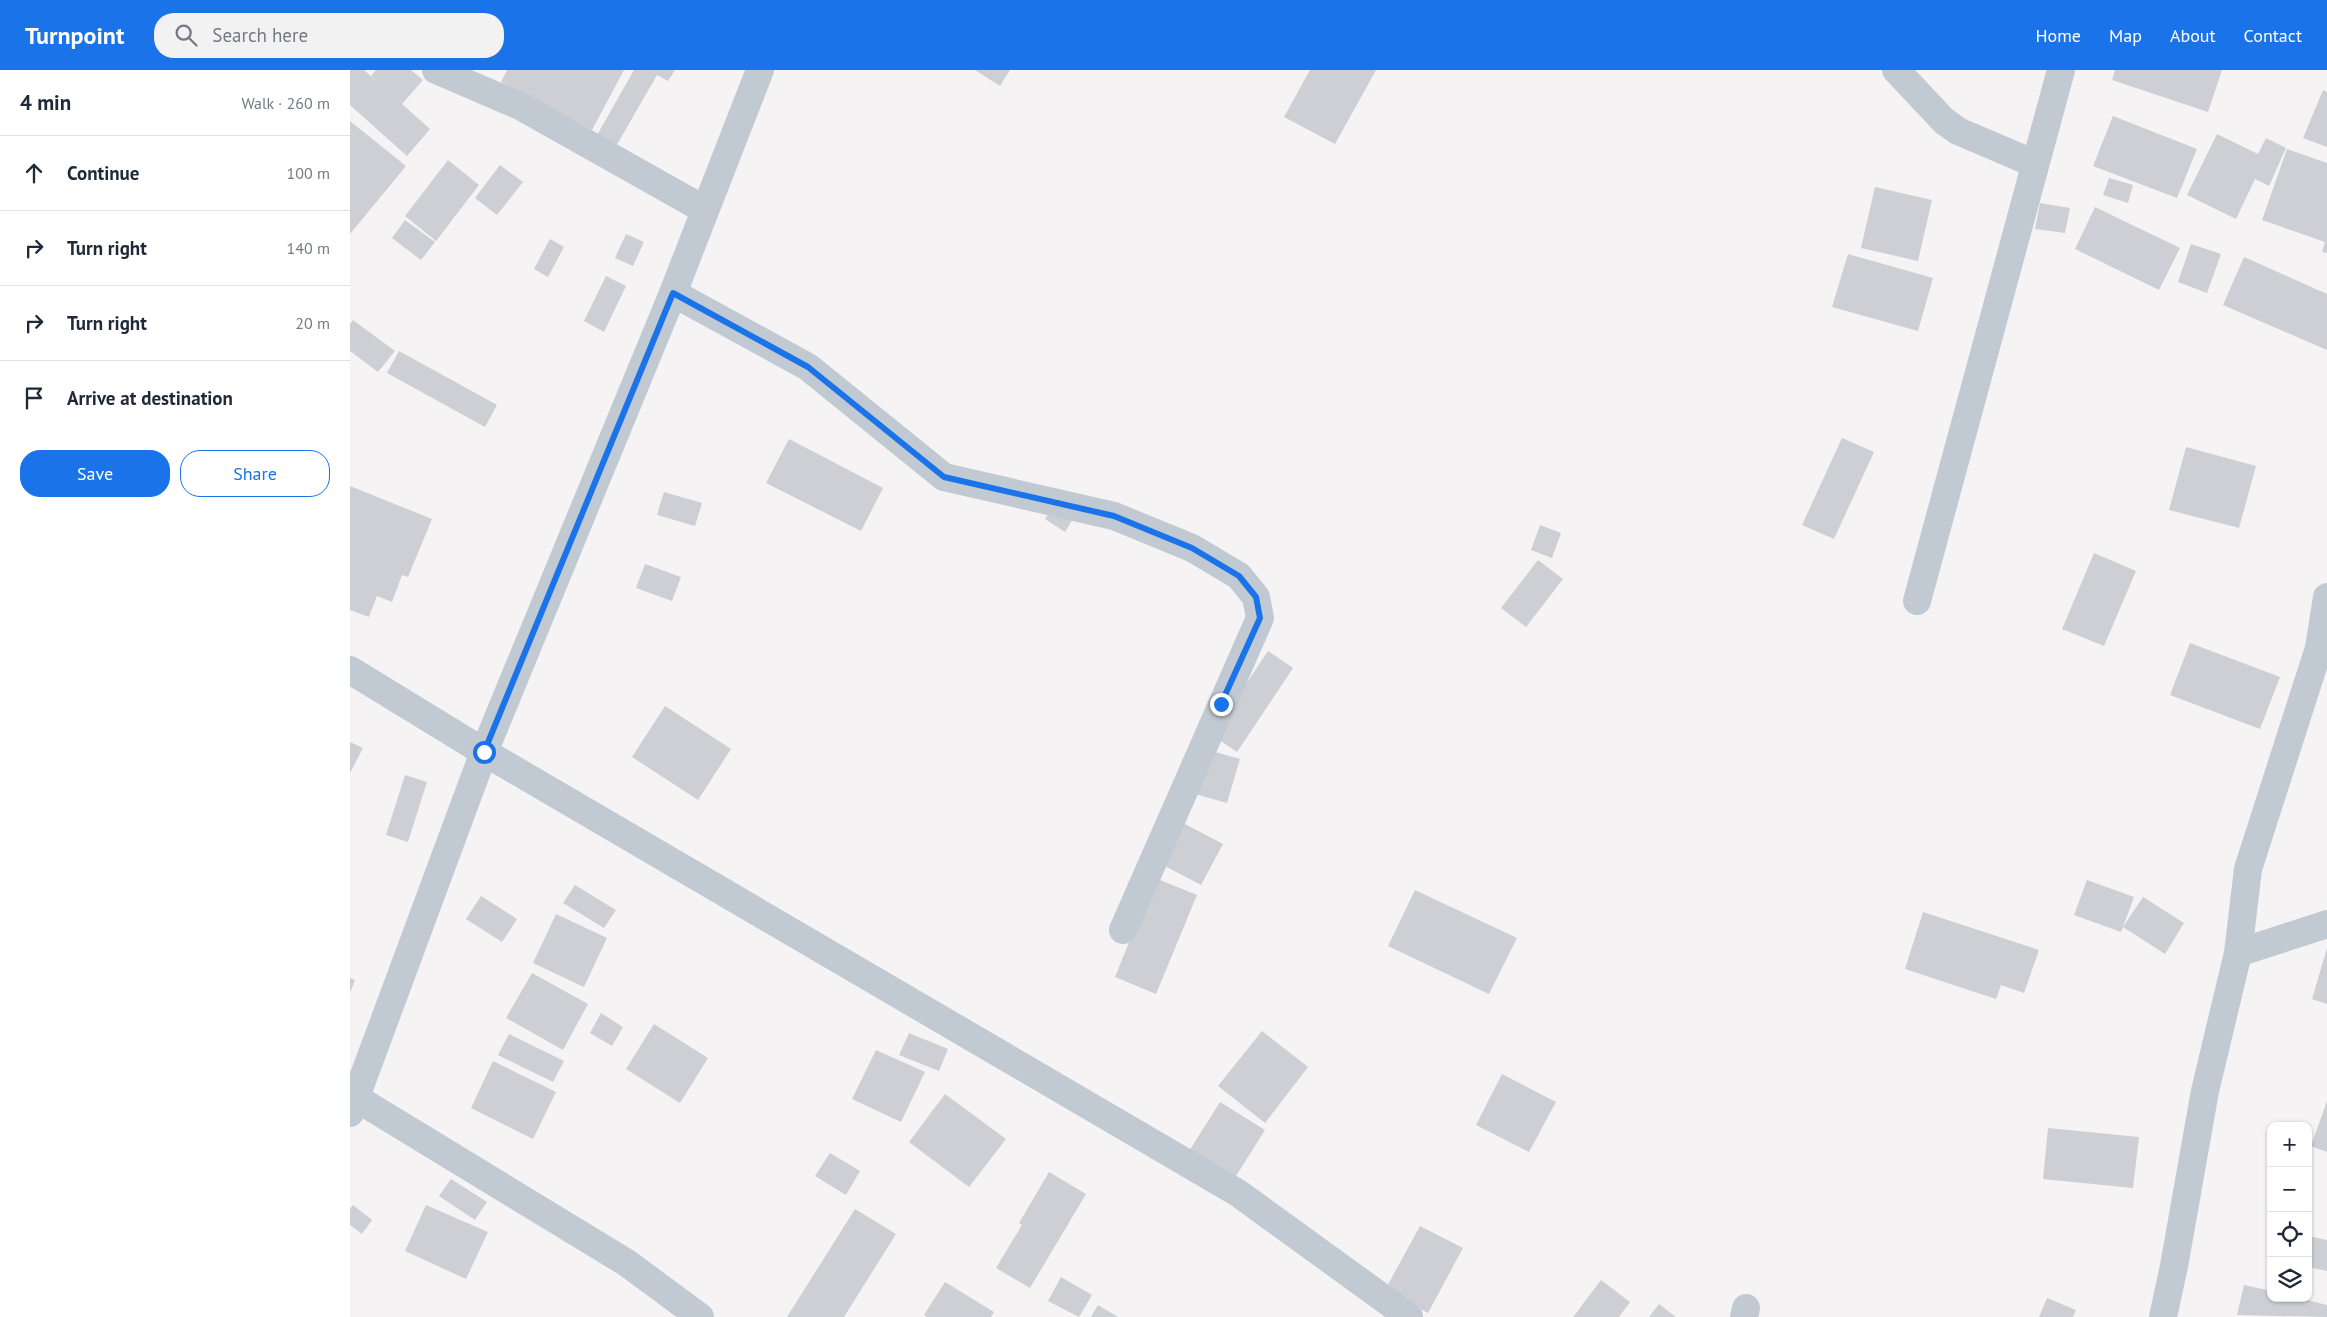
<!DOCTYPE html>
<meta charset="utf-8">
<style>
body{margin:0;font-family:"PT Sans",sans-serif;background:#f2f2f3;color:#1f2937}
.controls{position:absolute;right:15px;bottom:15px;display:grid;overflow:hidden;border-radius:10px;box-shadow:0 1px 4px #0004}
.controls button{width:45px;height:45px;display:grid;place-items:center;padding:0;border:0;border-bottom:1px solid #e0e1e3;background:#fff;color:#1f2937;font:25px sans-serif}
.stop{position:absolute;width:15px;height:15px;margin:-11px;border:4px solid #1a73e8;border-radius:50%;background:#fff}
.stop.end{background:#1a73e8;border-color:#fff;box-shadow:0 1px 5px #0008}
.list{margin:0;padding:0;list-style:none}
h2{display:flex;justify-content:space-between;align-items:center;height:65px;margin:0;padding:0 20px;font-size:21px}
h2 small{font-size:16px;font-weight:400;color:#747a83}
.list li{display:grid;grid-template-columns:32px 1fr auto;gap:15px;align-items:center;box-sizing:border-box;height:75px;padding:0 20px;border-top:1px solid #e0e1e3}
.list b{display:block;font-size:19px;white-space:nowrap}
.list em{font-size:16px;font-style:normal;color:#747a83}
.actions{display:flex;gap:10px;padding:15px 20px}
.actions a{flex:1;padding:11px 0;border:1px solid #1a73e8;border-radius:20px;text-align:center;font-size:18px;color:#1a73e8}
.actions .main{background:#1a73e8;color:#fff}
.icon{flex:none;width:28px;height:28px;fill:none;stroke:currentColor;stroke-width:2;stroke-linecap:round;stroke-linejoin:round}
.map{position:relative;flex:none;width:1977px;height:1247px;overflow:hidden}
header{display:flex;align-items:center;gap:30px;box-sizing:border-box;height:70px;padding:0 25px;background:#1a73e8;color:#fff}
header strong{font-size:24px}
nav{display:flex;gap:28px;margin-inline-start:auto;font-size:18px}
.search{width:350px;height:45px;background:#f2f2f3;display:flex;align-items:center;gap:12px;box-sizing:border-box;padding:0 18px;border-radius:20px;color:#747a83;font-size:19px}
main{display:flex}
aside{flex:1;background:#fff}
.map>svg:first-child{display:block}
.building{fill:#cdcfd5}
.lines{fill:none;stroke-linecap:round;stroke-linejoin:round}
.minor{stroke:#c1cad2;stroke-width:28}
.route{stroke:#1a73e8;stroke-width:6}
</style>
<header>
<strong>Turnpoint</strong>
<div class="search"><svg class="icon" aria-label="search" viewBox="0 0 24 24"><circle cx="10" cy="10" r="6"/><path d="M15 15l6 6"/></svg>Search here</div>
<nav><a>Home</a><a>Map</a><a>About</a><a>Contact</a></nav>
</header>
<main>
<aside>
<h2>4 min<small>Walk · 260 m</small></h2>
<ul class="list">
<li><svg class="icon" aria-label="ahead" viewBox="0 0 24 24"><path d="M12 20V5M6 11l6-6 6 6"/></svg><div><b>Continue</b></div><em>100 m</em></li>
<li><svg class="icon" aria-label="right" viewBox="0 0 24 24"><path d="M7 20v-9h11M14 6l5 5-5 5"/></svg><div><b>Turn right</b></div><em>140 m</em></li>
<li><svg class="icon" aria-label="right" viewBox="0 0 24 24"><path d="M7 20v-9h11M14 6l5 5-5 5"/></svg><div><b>Turn right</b></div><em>20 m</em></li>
<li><svg class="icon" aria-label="arrive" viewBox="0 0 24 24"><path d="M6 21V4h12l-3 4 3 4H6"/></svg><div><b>Arrive at destination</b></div></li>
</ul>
<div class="actions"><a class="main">Save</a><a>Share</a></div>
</aside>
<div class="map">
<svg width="1977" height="1247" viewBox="0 0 1977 1247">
<rect width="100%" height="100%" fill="#f5f3f3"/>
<path class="building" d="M 0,0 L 14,0 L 37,21 L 21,6 L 26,0 L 61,0 L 73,10 L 52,34 L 80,59 L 57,86 L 0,35 Z
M 157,0 L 274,0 L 242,60 L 151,12 Z
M 284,0 L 325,0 L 318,11 L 307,5 L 261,85 L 242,74 Z
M 625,0 L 660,0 L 650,16 Z
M 960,0 L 1026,0 L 985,74 L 934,47 Z
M 1765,0 L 1872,0 L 1858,42 L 1762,10 Z
M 1973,20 L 1977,22 L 1977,77 L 1953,68 Z
M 1763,46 L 1847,79 L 1827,128 L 1743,96 Z
M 0,51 L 56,96 L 0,164 Z
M 1867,64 L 1908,84 L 1916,68 L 1936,78 L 1919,116 L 1905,109 L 1886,149 L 1837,125 Z
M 1937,79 L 1977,93 L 1977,183 L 1972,182 L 1975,172 L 1912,150 Z
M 98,90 L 129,115 L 86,171 L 55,146 Z
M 150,95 L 173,112 L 147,145 L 125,128 Z
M 1759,108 L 1783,115 L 1778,133 L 1753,125 Z
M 1525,117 L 1582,130 L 1568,191 L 1511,178 Z
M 1690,133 L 1720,138 L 1715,163 L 1685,159 Z
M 1745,137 L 1830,178 L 1809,220 L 1725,179 Z
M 55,150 L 85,172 L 71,190 L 42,168 Z
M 276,164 L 294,172 L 283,196 L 265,188 Z
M 200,169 L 214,177 L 198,207 L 184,199 Z
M 1841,174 L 1871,184 L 1857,223 L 1828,212 Z
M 1498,184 L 1583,208 L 1568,261 L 1482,237 Z
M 1894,187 L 1977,224 L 1977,280 L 1873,235 Z
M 256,206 L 276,216 L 254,262 L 234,251 Z
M 3,250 L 45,281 L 28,302 L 0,281 L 0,254 Z
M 49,281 L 147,335 L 135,357 L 37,303 Z
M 1492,368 L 1524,382 L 1484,469 L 1452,455 Z
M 439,369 L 533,418 L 511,461 L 416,413 Z
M 1836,377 L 1906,396 L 1889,458 L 1819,440 Z
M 0,416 L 82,449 L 58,507 L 52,505 L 42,532 L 27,526 L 19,547 L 0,540 Z
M 314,422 L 352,433 L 345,456 L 307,445 Z
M 705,434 L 724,447 L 715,462 L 695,449 Z
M 1190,455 L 1211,463 L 1202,488 L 1181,480 Z
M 1744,483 L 1786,501 L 1754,576 L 1712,559 Z
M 1188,490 L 1213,509 L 1176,557 L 1151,538 Z
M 295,494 L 331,507 L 322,531 L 286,518 Z
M 1840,573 L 1930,607 L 1910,659 L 1820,625 Z
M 918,581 L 943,598 L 887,682 L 862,665 Z
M 315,636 L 381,679 L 348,730 L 282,687 Z
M 0,672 L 13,678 L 0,703 Z
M 858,680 L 890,689 L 877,733 L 845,724 Z
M 55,705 L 77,712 L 58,772 L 36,765 Z
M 833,753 L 873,774 L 851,815 L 811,794 Z
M 805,808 L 847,825 L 806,924 L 765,907 Z
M 1737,810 L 1784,827 L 1773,857 L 1793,827 L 1834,853 L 1815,884 L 1773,857 L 1771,862 L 1724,845 Z
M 225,815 L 266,840 L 254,858 L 213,833 Z
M 1065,820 L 1167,868 L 1139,924 L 1038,876 Z
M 131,826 L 167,849 L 152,872 L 116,849 Z
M 1573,842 L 1689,880 L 1674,923 L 1651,915 L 1646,929 L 1555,899 Z
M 206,844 L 257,868 L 234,917 L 183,893 Z
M 1977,878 L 1977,934 L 1962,929 Z
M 182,903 L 238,934 L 213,980 L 156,948 Z
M 0,908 L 5,910 L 0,923 Z
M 251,943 L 273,957 L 262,976 L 240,963 Z
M 304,954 L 358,988 L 330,1033 L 276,999 Z
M 912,961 L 958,997 L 915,1053 L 868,1016 Z
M 559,963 L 598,979 L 589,1001 L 549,985 Z
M 159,964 L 214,991 L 203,1012 L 148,985 Z
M 526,980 L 575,1002 L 551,1052 L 502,1029 Z
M 143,991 L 206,1022 L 183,1069 L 121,1038 Z
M 1152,1004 L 1206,1032 L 1179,1082 L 1126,1055 Z
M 595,1024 L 656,1069 L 619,1117 L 559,1072 Z
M 1977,1031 L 1977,1082 L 1961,1076 Z
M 870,1032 L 915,1060 L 881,1114 L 836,1086 Z
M 1698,1058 L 1789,1067 L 1783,1118 L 1693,1109 Z
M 480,1083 L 510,1101 L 496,1125 L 465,1106 Z
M 699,1102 L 736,1124 L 680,1218 L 646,1198 L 672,1155 L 669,1153 Z
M 101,1109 L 137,1132 L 125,1150 L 89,1126 Z
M 3,1135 L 22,1150 L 12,1164 L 0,1155 L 0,1139 Z
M 76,1135 L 138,1162 L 116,1209 L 55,1181 Z
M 505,1139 L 546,1164 L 494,1247 L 437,1247 Z
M 1070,1156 L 1113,1178 L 1078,1243 L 1035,1220 Z
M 1958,1166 L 1977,1170 L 1977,1201 L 1958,1197 Z
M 711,1207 L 742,1225 L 729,1247 L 698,1231 Z
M 1251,1210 L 1280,1232 L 1269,1247 L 1223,1247 Z
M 595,1212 L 644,1242 L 641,1247 L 577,1247 L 574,1245 Z
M 1894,1215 L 1921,1221 L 1921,1228 L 1949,1228 L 1977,1235 L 1977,1247 L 1887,1245 Z
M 1697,1228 L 1726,1240 L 1723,1247 L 1689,1247 Z
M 1309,1234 L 1326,1247 L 1299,1247 Z
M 748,1235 L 768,1247 L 741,1247 Z"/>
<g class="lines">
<path class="minor" d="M 86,0 L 172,37 L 355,140
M 1546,0 L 1594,51 L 1608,61 L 1685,94
M 323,223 L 458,297 L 594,407 L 764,446 L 842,478 L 889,506 L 906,527 L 910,548 L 773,860
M 1567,531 L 1711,0
M 0,600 L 134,682 L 888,1123 L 1059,1247
M 1888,883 L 1977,854
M 6,1028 L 277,1193 L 350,1247
M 0,1043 L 134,682 L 323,223 L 410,0
M 1394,1247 L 1396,1238
M 1813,1247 L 1824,1196 L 1855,1021 L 1888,883 L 1898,799 L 1969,578 L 1977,527"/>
</g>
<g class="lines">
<path class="route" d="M 134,682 L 323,223 L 458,297 L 594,407 L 764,446 L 842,478 L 889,506 L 906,527 L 910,548 L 871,634"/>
</g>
</svg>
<div class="controls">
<button>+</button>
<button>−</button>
<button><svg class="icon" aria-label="locate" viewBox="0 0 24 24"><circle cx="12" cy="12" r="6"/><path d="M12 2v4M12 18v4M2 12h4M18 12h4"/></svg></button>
<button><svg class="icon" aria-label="layers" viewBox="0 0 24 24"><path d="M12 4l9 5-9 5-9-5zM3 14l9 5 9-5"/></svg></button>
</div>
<div class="stop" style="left:134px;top:682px"></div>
<div class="stop end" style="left:871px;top:634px"></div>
</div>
</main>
